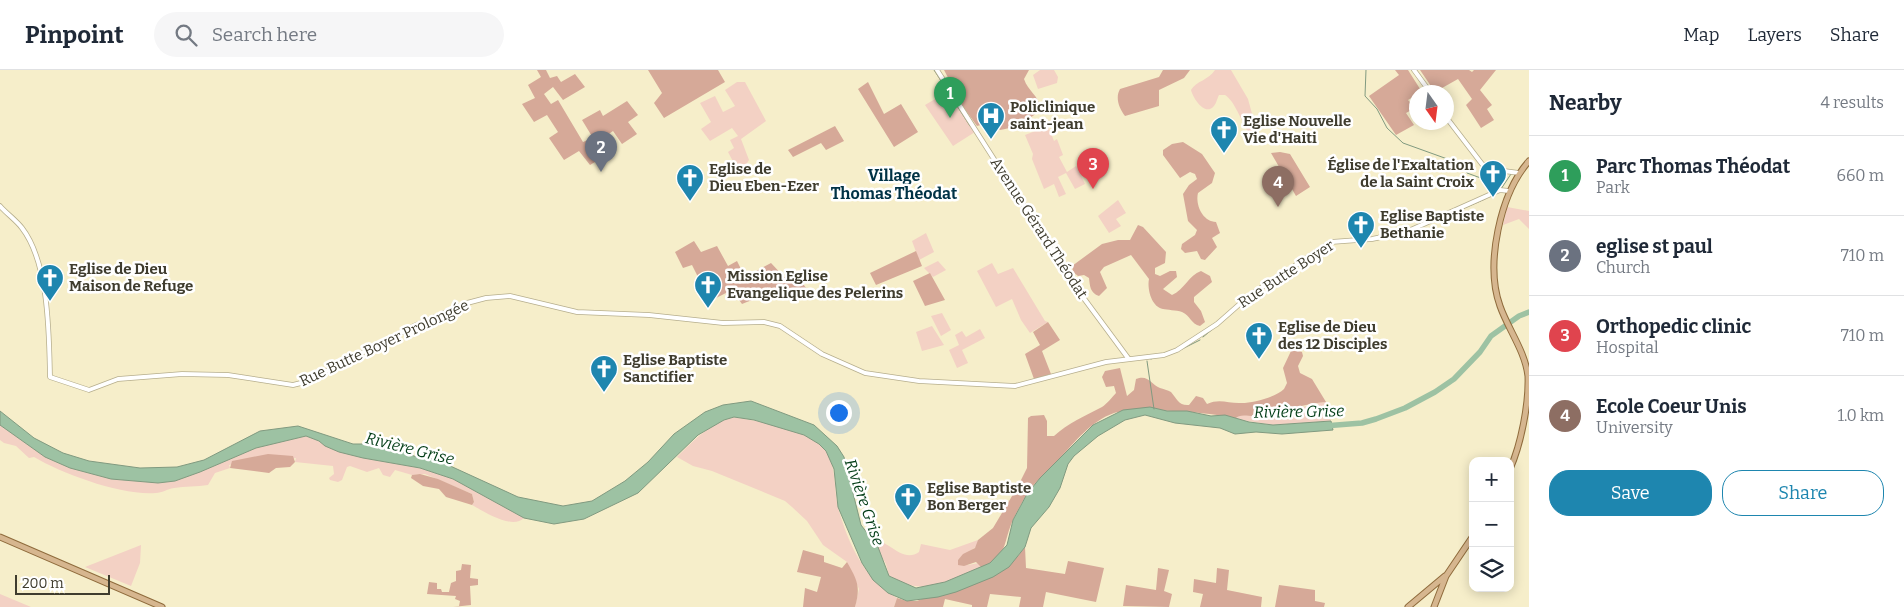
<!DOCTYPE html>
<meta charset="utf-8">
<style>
body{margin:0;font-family:Bitter,serif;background:#f6f6f7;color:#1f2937}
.controls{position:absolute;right:15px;bottom:15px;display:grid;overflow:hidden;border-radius:10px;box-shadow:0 2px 12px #0003}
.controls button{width:45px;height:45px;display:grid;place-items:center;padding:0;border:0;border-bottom:1px solid #e0e1e3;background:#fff;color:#1f2937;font:25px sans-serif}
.compass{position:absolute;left:1409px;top:15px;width:45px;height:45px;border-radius:50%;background:#fff;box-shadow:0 2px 12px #0003;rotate:166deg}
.scale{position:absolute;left:15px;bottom:12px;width:95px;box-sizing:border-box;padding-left:5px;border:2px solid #3f3c2e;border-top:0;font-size:14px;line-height:18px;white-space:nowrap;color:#3f3c2e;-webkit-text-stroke:4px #fff;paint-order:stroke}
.you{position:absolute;left:838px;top:342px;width:18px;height:18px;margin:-12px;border:4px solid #fff;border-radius:50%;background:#1a73e8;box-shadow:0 0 0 8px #1a73e833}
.badge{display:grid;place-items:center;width:32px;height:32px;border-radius:50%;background:#1e86af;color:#fff;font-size:16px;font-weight:700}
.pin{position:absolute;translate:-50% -41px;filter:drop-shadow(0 1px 2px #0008)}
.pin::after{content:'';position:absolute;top:26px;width:18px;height:15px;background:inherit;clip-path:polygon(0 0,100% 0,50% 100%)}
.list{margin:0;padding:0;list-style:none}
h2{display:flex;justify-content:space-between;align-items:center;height:65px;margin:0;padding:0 20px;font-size:21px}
h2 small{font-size:16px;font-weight:400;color:#747a83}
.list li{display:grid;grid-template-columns:32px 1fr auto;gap:15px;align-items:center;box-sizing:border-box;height:80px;padding:0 20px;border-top:1px solid #e0e1e3}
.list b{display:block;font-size:19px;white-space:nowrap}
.list p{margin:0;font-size:16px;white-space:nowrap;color:#747a83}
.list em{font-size:16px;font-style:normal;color:#747a83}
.actions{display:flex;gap:10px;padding:15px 20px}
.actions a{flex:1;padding:11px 0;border:1px solid #1e86af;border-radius:20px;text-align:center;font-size:18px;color:#1e86af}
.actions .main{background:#1e86af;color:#fff}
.icon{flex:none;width:28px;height:28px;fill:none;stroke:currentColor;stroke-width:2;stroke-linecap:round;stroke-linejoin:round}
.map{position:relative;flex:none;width:1529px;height:537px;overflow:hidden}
header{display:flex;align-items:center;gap:30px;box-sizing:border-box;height:70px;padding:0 25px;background:#fff;border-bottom:1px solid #e0e1e3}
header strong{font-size:24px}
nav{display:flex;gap:28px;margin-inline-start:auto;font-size:18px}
.search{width:350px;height:45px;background:#f6f6f7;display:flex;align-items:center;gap:12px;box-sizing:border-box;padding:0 18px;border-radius:28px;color:#747a83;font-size:19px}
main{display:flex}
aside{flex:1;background:#fff}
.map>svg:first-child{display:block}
.green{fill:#f3d1c4}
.forest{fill:#d6a998}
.water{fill:#9dc2a3;stroke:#819a80}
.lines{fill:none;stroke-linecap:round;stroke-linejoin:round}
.stream{stroke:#819a80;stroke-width:1}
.river{stroke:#9dc2a3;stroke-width:5.5}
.tertiary-casing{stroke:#b6ae8d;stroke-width:5.5}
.primary-casing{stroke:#8f6b3c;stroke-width:7}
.tertiary{stroke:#fff;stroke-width:4}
.primary{stroke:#d6b68f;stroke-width:5}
.labels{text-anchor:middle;stroke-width:5;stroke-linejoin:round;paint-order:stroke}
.poi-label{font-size:15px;font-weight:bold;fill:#3f3c2e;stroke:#fff;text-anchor:start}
.street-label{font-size:15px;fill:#3f3c2e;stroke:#fff}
.neighbourhood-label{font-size:16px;font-weight:bold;fill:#003245;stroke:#fff}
.water-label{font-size:16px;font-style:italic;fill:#003c15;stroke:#fff}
</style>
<header>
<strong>Pinpoint</strong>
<div class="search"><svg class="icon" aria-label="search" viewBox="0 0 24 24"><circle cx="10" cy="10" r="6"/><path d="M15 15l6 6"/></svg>Search here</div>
<nav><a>Map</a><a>Layers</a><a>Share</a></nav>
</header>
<main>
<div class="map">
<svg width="1529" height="537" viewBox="0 0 1529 537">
<rect width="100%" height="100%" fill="#f6eeca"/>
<path class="green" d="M 1040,0 L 1054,0 L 1058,7 L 1057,13 L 1038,19 L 1033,5 Z
M 1215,0 L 1231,0 L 1248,29 L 1257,62 L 1256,64 L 1250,65 C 1242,53 1235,31 1225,25 L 1219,25 C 1217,29 1216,34 1214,36 C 1205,47 1193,28 1191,20 C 1196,11 1209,10 1215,0 Z
M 737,12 L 745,12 L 766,51 L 741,69 L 749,90 L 745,96 L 737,99 L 728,82 L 734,78 L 730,70 L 738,66 L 732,58 L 710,71 L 701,59 L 711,52 L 700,33 L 715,26 L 723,42 L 735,36 L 725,20 Z
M 947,22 L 975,62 L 953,76 L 925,35 Z
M 1048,56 L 1054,71 L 1057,69 L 1063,85 L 1059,87 L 1067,102 L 1076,96 L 1085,114 L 1075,119 L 1066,103 L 1058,107 L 1066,124 L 1059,127 L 1054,114 L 1044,119 L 1032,89 L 1033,84 L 1025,65 Z
M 1118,130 L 1126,143 L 1116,149 L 1121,156 L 1109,163 L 1098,146 Z
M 1507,137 L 1529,141 L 1529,159 L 1519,149 L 1503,155 Z
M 926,163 L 934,182 L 919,190 L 912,171 Z
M 938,191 L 946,200 L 933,207 L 924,198 Z
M 992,193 L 998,204 L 1013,198 L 1045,251 L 1048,252 L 1030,263 L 1021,250 L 1012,229 L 996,237 L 977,201 Z
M 942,243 L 951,260 L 941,266 L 931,246 Z
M 932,256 L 944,275 L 922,281 L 916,262 Z
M 980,259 L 985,268 L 962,280 L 968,293 L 957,298 L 949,280 L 959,275 L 955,265 L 962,261 L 966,267 Z
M 1326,332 L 1331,351 L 1273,355 L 1235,349 C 1241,341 1262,345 1272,344 C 1291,342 1307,334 1326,332 Z
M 734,347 C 761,352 796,357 818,373 C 838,388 833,415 838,437 C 847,471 865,511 897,528 L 894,537 L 855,537 L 859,519 L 847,492 L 823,475 L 807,451 L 792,437 L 785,431 L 712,401 L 693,396 L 677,387 C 694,370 710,353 734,347 Z
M 0,355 L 45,387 L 70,398 L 111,409 L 158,413 L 175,411 L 200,402 L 256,378 L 306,366 L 319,371 L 325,376 L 339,381 L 363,388 L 420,398 L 453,409 L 524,448 C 512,460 483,441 472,435 L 474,432 L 472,424 L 425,404 L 412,405 L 395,400 L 390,407 L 383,405 L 379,398 L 367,402 L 350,396 L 347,397 L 342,410 L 338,412 L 330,410 L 329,408 L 334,404 L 333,396 L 295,392 L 296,388 L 229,395 L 230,398 L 215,403 L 208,415 C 197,417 185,416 174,418 C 167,419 162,423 156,423 C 122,426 63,404 34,387 L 29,388 L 16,376 L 4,373 L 0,370 Z
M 871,469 C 887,468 902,494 919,482 L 921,474 L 950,480 L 978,470 L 977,476 L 958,490 L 968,495 L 979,493 L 982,498 C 949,510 922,528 889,506 L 886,494 Z
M 141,475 L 140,493 L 131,516 L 85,497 Z
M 0,524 L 31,537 L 0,537 Z"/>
<path class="forest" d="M 537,0 L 546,0 L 550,8 L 557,6 L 561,12 L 575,4 L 585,17 L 563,30 L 553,17 L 544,24 L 551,34 L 558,30 L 583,72 L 593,68 L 582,50 L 600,40 L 603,46 L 627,31 L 638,45 L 628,52 L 637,64 L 622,74 L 613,61 L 597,72 L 605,86 L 590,95 L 579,81 L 564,90 L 549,68 L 558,62 L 547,45 L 534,52 L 522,34 L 535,28 L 528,15 L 541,7 Z
M 648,0 L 718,0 L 725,12 L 664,48 L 654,33 L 662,23 Z
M 944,0 L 1029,0 L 1024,9 C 1028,21 1038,25 1041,38 C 1034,48 1012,59 1000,60 L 992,52 L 977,56 L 964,38 Z
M 1163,0 L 1190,0 L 1184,8 L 1159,20 L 1159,36 L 1125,46 C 1119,38 1115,28 1120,19 L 1159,7 Z
M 1395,0 L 1408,0 L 1422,22 L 1416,22 L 1416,25 L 1408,30 L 1415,38 L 1406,43 L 1414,55 L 1396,65 L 1369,26 L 1399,5 Z
M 1420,0 L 1469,0 L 1472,2 L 1474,0 L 1496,0 L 1480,20 L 1492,35 L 1487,39 L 1494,50 L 1481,58 L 1466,35 L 1472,29 L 1458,9 L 1435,22 Z
M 868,12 L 884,44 L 901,34 L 918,62 L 894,77 L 858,19 Z
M 835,56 L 844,71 L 826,80 L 821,73 L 793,87 L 788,80 Z
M 1183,72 L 1202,84 L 1215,103 L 1212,113 L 1198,123 C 1195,135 1203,152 1216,152 L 1220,163 L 1212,168 L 1217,177 L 1205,190 L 1201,189 L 1197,181 L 1185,183 L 1181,179 L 1182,174 L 1195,165 L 1197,160 L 1188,151 L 1183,124 L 1189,115 L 1197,109 L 1195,104 L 1190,102 L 1180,108 L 1163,85 L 1163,80 L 1172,74 Z
M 1280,82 L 1290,84 L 1310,117 L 1296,126 L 1271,83 Z
M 1138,155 L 1143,157 L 1166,182 L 1165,193 L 1155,198 L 1155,204 L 1160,206 L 1170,201 L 1176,201 L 1177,207 L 1163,219 L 1172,225 C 1184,220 1189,205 1201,201 L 1210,206 L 1212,212 L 1194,227 L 1194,232 L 1201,241 L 1205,252 L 1200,256 C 1191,254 1190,245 1182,242 C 1176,240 1167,240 1163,239 C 1151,237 1147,218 1149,209 L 1131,185 L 1104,197 L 1100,202 L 1107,218 L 1099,226 C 1090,223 1090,216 1089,208 L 1084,205 L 1078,206 L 1073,202 L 1072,196 L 1102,174 L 1118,170 L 1130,170 Z
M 694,171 L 701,182 L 717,176 L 728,196 L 737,191 L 745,207 L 771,193 L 787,210 L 797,205 L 806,218 L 791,230 C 779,217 756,229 742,234 L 732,220 L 710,231 L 692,195 L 683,198 L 675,182 Z
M 916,181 L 922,196 L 876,215 L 870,203 Z
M 930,203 L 945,230 L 925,236 L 913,211 Z
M 1048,252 L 1060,270 L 1042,281 L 1051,304 L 1034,309 L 1025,284 L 1040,275 L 1033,262 Z
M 1295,280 L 1302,282 L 1303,286 L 1298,296 L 1300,303 L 1312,309 L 1326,332 C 1303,334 1280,342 1257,346 C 1249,347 1240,343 1235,349 C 1216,342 1134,337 1114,343 C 1091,351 1075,372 1059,389 C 1049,400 1037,410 1028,422 C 1023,431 1016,443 1012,452 C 1002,477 1009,482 982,498 L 976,492 L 964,496 L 958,495 L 958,490 L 963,484 L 975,478 L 978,470 L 993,458 L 1018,416 L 1027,398 L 1028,348 L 1031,346 L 1044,345 L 1047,351 L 1047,366 L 1054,366 C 1068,353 1085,346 1102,337 C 1107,334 1112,327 1116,323 L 1114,316 L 1106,317 L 1102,307 L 1105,301 L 1120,298 L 1127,326 L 1134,320 L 1136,309 C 1148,304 1151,314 1160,318 C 1163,319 1168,320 1171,322 C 1177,329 1179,336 1189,335 L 1196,326 L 1203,328 L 1207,334 C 1220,328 1229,334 1242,333 C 1253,333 1276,327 1284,319 L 1287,313 L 1283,298 L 1291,281 Z
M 268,384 L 293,386 L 295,392 L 290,397 L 276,398 L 269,403 L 230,398 L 232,391 Z
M 420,404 L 438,409 L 472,424 L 474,432 L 472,435 L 446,427 L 439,419 L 423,416 L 411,408 L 412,405 Z
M 1025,477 L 1026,498 L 1065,504 L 1068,491 L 1104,498 L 1096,532 L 1046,522 L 1043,537 L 1019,537 L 1021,527 L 990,524 L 987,537 L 972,537 L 972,535 L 945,529 L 943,537 L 894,537 L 897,528 L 907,531 L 917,531 L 1018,486 Z
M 803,480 L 824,486 L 824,492 L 842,498 L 847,492 C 857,510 861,516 855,537 L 803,537 L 805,518 L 817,522 L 821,507 L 797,502 Z
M 462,494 L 471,495 L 470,508 L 478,509 L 478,515 L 470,516 L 471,535 L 453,537 L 459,536 L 460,531 L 455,529 L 456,526 L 427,524 L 429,512 L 437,513 L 437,519 L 441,519 L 442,522 L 449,522 L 451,513 L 456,511 L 456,501 L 461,500 Z
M 1158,498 L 1169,500 L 1164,521 L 1172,524 L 1169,537 L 1123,536 L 1126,515 L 1156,520 Z
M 1217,498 L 1229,500 L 1227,520 L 1262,527 L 1261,537 L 1200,537 L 1203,524 L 1193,522 L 1194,509 L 1216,513 Z
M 1279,515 L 1315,520 L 1315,531 L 1325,533 L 1324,537 L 1275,537 Z"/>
<path class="water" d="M 751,331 L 814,355 L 837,376 L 844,387 L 861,455 L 878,477 L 889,506 L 916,518 L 945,512 L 990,493 L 1007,475 L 1013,450 L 1027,424 L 1040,408 L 1093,355 L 1123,340 L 1150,337 L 1167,341 L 1187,341 L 1211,346 L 1225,345 L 1249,352 L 1273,355 L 1331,351 L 1333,360 L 1282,364 L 1256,362 L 1235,364 L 1220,358 L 1175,353 L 1145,345 L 1125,350 L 1098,366 L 1074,386 L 1068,394 L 1060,418 L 1049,437 L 1031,458 L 1025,477 L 1009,497 L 993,507 L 956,522 L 938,527 L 907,531 L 888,523 L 873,510 L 862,493 L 838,437 L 834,399 L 826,381 L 819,374 L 804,365 L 754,350 L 734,347 L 724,350 L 698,365 L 638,423 L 584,449 L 554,454 L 524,448 L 453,409 L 420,398 L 363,388 L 339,382 L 325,376 L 319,371 L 306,366 L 256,378 L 200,402 L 175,411 L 158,413 L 111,409 L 70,398 L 45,387 L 0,355 L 0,341 L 34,368 L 63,383 L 89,391 L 140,398 L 177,397 L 204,390 L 260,361 L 298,356 L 353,374 L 367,374 L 396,380 L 417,387 L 435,389 L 518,427 L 563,436 L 592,431 L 625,411 L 648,392 L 674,364 L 705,342 L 723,335 Z"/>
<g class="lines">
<path class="stream" d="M 934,0 L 970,56
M 1366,0 L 1365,26 L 1377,39 L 1387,58 L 1403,73 L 1464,95 L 1467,103 L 1500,115 L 1503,114
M 1501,119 L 1511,104
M 1455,142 L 1485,129
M 1252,228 L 1259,222
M 1242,235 L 1248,230
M 1203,267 L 1214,258
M 1182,279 L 1200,270
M 1151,289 L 1157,287
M 1147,291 L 1154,339"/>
<path class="river" d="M 1324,356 L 1362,353 L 1376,349 L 1405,338 L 1435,322 L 1454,309 L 1480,282 L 1491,266 L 1519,246 L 1529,242"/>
<defs>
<path id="tertiary" d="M 937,0 L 1077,219 L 1128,288
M 1414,0 L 1430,22
M 1446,47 L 1482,94 L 1489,99 L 1519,103
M 0,136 C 7,144 16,150 22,158 C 49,193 49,264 50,307 L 89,320 L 118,309 L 182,304 L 228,305 L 293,315 L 305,312 L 416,255 L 467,233 L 486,228 L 510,226 L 577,242 L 649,245 L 723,253 L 764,252 L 780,256 L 822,284 L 865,303 L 919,311 L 1015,316 L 1106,292 L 1164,285 L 1177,280 L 1217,254 L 1250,225 L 1331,172 L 1372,169 L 1406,162 L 1500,120 L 1509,121"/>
<path id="primary" d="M 1510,399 C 1521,374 1529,334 1528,306 C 1525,281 1508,259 1500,236 C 1485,194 1500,124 1529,91
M 0,467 L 162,537
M 1408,537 L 1445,506
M 1434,537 L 1446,506 L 1473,466"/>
</defs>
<use href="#tertiary" class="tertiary-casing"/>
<use href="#primary" class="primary-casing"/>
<use href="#tertiary" class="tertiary"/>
<use href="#primary" class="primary"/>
</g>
<defs>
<symbol id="hospital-pin" viewBox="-11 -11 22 30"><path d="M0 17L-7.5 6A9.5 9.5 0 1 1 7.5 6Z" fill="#1e86af" stroke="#fff"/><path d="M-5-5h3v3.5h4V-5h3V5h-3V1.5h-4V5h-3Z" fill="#fff"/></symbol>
<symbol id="church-pin" viewBox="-11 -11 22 30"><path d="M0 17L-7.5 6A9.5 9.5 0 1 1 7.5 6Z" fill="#1e86af" stroke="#fff"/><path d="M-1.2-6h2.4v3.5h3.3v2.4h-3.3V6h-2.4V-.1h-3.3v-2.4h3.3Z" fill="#fff"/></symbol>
</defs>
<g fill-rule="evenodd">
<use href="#hospital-pin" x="975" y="30" width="32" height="43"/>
<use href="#church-pin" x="1208" y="44" width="32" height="43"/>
<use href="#church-pin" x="1477" y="88" width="32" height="43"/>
<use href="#church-pin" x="674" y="92" width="32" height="43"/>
<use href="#church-pin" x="1345" y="139" width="32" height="43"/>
<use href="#church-pin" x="34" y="192" width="32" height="43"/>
<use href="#church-pin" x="692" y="199" width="32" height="43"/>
<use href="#church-pin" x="1243" y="250" width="32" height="43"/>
<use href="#church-pin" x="588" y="283" width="32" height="43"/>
<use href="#church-pin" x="892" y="411" width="32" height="43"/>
</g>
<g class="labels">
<g class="poi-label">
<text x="1010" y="42">Policlinique<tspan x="1010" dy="17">saint-jean</tspan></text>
<text x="1243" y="56">Eglise Nouvelle<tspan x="1243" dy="17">Vie d'Haiti</tspan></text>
<text x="1474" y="100" text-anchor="end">Église de l'Exaltation<tspan x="1474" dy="17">de la Saint Croix</tspan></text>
<text x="709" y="104">Eglise de<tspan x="709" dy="17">Dieu Eben-Ezer</tspan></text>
<text x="1380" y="151">Eglise Baptiste<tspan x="1380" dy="17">Bethanie</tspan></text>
<text x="69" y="204">Eglise de Dieu<tspan x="69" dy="17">Maison de Refuge</tspan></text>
<text x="727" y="211">Mission Eglise<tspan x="727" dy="17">Evangelique des Pelerins</tspan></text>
<text x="1278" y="262">Eglise de Dieu<tspan x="1278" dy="17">des 12 Disciples</tspan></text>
<text x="623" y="295">Eglise Baptiste<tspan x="623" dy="17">Sanctifier</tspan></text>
<text x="927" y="423">Eglise Baptiste<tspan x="927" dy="17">Bon Berger</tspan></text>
</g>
<g class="street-label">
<text transform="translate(1039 158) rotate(57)" y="5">Avenue Gérard Théodat</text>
<text transform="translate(1286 204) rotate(-33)" y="5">Rue Butte Boyer</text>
<text transform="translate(384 273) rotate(-25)" y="5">Rue Butte Boyer Prolongée</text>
</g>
<g class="neighbourhood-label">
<text x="894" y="111">Village<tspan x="894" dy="18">Thomas Théodat</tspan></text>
</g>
<g class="water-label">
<text transform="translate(1299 341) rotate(-1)" y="6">Rivière Grise</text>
<text transform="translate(410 378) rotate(14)" y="6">Rivière Grise</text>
<text transform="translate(865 432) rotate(71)" y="6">Rivière Grise</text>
</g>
</g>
</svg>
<div class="controls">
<button>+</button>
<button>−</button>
<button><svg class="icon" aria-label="layers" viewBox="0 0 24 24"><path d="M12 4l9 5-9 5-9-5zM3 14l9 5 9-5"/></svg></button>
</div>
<svg class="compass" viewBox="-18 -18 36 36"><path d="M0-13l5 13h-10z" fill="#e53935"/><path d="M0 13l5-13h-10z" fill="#747a83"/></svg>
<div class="scale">200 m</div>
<div class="you"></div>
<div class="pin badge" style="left:950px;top:48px;background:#2e9e5b">1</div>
<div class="pin badge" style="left:601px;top:102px;background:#6b7280">2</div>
<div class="pin badge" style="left:1093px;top:119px;background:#e0444e">3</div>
<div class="pin badge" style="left:1278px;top:137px;background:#8d6e63">4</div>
</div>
<aside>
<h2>Nearby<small>4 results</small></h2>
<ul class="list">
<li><span class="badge" style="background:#2e9e5b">1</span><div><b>Parc Thomas Théodat</b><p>Park</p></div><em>660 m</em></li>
<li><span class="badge" style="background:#6b7280">2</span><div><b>eglise st paul</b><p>Church</p></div><em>710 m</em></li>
<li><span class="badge" style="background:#e0444e">3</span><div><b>Orthopedic clinic</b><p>Hospital</p></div><em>710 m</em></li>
<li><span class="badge" style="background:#8d6e63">4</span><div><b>Ecole Coeur Unis</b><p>University</p></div><em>1.0 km</em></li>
</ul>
<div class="actions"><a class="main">Save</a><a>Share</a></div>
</aside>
</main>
